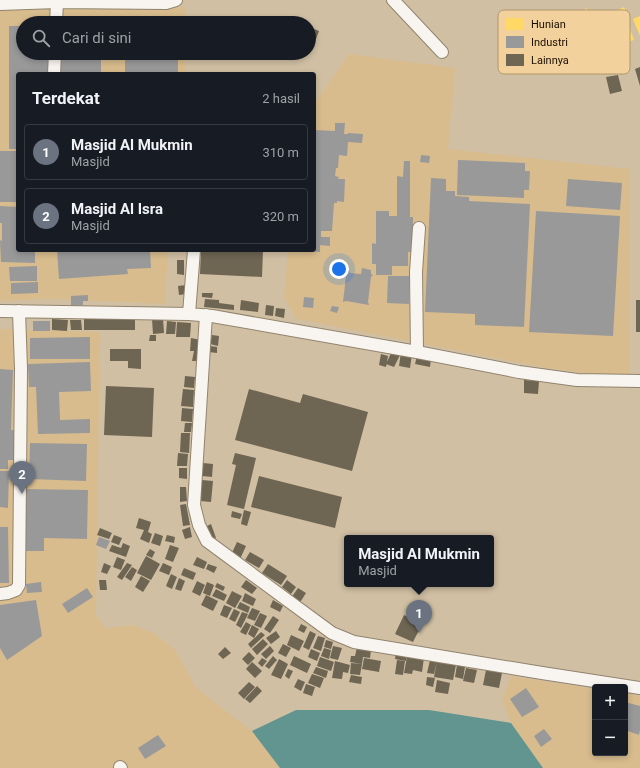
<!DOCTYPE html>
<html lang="id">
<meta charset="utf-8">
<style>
body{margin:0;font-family:Roboto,sans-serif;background:#242831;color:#f1f3f6}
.controls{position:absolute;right:12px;bottom:12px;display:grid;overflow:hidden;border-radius:4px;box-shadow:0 2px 6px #0003}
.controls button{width:36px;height:36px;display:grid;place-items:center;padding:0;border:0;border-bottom:1px solid #363941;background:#171b24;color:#f1f3f6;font:20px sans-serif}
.you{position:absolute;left:339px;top:269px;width:14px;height:14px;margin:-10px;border:3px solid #fff;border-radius:50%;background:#1a73e8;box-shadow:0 0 0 6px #1a73e833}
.badge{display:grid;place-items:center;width:26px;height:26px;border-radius:50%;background:#2563eb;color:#fff;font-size:13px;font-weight:700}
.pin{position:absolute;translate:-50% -33px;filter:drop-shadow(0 1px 2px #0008)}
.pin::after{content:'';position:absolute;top:21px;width:14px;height:12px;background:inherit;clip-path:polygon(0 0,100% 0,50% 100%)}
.popup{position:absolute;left:344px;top:535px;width:150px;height:52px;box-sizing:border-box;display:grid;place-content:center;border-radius:4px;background:#171b24;filter:drop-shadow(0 1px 3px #0005);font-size:13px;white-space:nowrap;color:#9ea1a6}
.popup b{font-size:15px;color:#f1f3f6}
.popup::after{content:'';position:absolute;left:50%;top:100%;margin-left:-8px;border:8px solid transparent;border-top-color:#171b24}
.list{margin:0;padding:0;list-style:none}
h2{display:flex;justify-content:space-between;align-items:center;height:52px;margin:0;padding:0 16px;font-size:17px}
h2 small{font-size:13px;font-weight:400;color:#9ea1a6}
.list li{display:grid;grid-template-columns:26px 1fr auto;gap:12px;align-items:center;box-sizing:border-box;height:56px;margin:0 8px 8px;padding:0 8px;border:1px solid #363941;border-radius:4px}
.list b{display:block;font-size:15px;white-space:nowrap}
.list p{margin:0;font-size:13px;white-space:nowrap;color:#9ea1a6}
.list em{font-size:13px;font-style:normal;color:#9ea1a6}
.icon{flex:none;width:22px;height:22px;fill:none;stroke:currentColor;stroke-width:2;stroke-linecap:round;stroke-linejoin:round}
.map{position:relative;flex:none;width:640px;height:768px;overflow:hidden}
.search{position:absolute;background:#171b24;box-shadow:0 2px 6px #0003;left:16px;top:16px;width:300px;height:44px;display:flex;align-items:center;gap:10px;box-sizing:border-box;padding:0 14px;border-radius:22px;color:#9ea1a6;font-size:15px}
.panel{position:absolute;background:#171b24;box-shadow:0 2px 6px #0003;left:16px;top:72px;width:300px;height:180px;border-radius:4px}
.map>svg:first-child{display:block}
.built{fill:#d8bc8e}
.water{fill:#62958f}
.homes{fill:#ffd966}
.industry{fill:#999}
.building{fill:#6e6553}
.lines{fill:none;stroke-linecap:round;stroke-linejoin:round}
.minor-casing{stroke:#91846e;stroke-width:14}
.minor{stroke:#f8f5f1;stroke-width:12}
.key{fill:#f2d19c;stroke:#b1976d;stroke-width:1}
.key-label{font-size:11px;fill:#1a0f00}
</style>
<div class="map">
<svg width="640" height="768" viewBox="0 0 640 768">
<rect width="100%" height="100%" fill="#d0bfa3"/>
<path class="built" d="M 186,7 L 185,23 L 23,23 L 23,53 L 185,53 L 185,74 L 18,74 L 18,250 L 168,250 L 165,304 L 48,299 L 0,301 L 0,10 Z
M 349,54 L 455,68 L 448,149 L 630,169 L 629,374 L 591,374 L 547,368 L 296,319 L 284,297 L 288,250 L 314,250 L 314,104 Z
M 0,329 L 100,332 L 96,615 L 105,628 L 134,625 L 155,634 L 175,650 L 196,688 L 252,731 L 280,768 L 0,768 Z
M 511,676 L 595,689 L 595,753 L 625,753 L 625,693 L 640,696 L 640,768 L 543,768 L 511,723 L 502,700 Z"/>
<path class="water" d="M 296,710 L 429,710 L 511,723 L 543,768 L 280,768 L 252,731 Z"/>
<path class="homes" d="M 624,7 L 629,17 L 623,21 L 621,17 L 618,19 L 614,12 Z
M 586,8 L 592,13 L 586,21 L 580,16 Z
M 591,15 L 594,18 L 590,24 L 586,21 Z
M 640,16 L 640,36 L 633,19 Z
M 629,26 L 634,40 L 625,43 L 626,45 L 618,48 L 611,30 L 619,27 L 620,30 Z"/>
<path class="industry" d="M 9,26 L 23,26 L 23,53 L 50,53 L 50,74 L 18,74 L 18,149 L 9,149 Z
M 58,53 L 101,53 L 101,74 L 58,74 Z
M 125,53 L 178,53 L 178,74 L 125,74 Z
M 335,123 L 345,123 L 344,134 L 348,134 L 348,133 L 363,134 L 362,143 L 348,142 L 347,156 L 339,155 L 338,168 L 336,168 L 335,176 L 339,177 L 338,179 L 345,179 L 344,202 L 337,201 L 337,203 L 334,203 L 332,231 L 321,231 L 321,237 L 330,237 L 330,246 L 320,245 L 320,252 L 303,251 L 303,250 L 314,250 L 314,130 L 335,131 Z
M 0,151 L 18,151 L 18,202 L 0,202 Z
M 421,155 L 430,156 L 429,163 L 420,162 Z
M 458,160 L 525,163 L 525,171 L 530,171 L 529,190 L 524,190 L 524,198 L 457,195 Z
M 404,161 L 410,161 L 410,217 L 413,217 L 413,252 L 408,252 L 408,266 L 392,266 L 392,275 L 376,275 L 376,264 L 372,264 L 372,243 L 376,244 L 376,211 L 389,211 L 389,216 L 397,216 L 397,176 L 403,177 Z
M 431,178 L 446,179 L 446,191 L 455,191 L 455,196 L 469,197 L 469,201 L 530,204 L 524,327 L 475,325 L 475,314 L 425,312 Z
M 568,179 L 622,183 L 620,210 L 566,206 Z
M 0,206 L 18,207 L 18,250 L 35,250 L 35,263 L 1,262 L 0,240 L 2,241 L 2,223 L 0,223 Z
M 536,211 L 620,216 L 613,336 L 529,332 Z
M 57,250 L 150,250 L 151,268 L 127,269 L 128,274 L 59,279 Z
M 37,266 L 37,281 L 10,281 L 9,267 Z
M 339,268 L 347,270 L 347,271 L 349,270 L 350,273 L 361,274 L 362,268 L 371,270 L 371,274 L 373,275 L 371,277 L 368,302 L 369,305 L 346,301 L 343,302 L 346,276 L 338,275 Z
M 388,276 L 409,276 L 409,304 L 387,303 Z
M 38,282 L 38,293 L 11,294 L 11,283 Z
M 88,295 L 88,301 L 83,301 L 83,305 L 71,306 L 71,296 Z
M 304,297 L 314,298 L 313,308 L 303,307 Z
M 332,306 L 339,307 L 337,313 L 330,311 Z
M 33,321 L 50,321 L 50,331 L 33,331 Z
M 90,337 L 90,359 L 30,359 L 30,338 Z
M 90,362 L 91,391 L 59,392 L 60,420 L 90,419 L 90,433 L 38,434 L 36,387 L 29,387 L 28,364 Z
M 0,369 L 13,370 L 11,430 L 15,430 L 14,460 L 8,460 L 8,469 L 0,469 Z
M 30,443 L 87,444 L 86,481 L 29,479 Z
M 0,471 L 9,471 L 8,508 L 0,507 Z
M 23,489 L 88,490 L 87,539 L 44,538 L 44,551 L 22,551 Z
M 0,527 L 8,527 L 9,583 L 0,583 Z
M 99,537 L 110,541 L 106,549 L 96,545 Z
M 41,582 L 42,592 L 27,593 L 26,584 Z
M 87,588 L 93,597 L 68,613 L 62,604 Z
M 36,600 L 42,636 L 7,660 L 0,648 L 0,605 Z
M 526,688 L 539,707 L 522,717 L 510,699 Z
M 625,702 L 640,706 L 640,730 L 639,735 L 625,730 Z
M 544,729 L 552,739 L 541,747 L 534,736 Z
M 158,735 L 166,746 L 145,759 L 138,748 Z"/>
<path class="building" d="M 309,27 L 319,31 L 316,39 L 309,37 Z
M 640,67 L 640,86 L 635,69 Z
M 618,75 L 622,91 L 610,94 L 606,77 Z
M 201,250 L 263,250 L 262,277 L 200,274 Z
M 177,260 L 184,260 L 184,275 L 177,274 Z
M 186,285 L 187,294 L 179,295 L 178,286 Z
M 202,293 L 213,293 L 212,298 L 202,297 Z
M 205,299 L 219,300 L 219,303 L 234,305 L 234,310 L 204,307 Z
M 241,300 L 259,303 L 258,312 L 240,310 Z
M 636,300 L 640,300 L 640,332 L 636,332 Z
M 266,305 L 274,306 L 273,316 L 265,315 Z
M 276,308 L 285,309 L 284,318 L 275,316 Z
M 52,319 L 68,320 L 67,331 L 52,330 Z
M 84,319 L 135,319 L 135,330 L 84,330 Z
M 152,319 L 163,319 L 164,333 L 153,334 Z
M 70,320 L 81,320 L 82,330 L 71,330 Z
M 167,321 L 176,322 L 175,334 L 166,334 Z
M 177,322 L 191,323 L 190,337 L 176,337 Z
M 150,335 L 156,335 L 156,341 L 149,341 Z
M 212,335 L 219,336 L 218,346 L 210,344 Z
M 191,338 L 201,340 L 197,361 L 192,361 L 194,351 L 190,351 Z
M 210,346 L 217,347 L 217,353 L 209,352 Z
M 110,349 L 141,349 L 141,369 L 128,368 L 128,361 L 110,361 Z
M 393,349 L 401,353 L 394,367 L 386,364 Z
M 401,352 L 412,354 L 410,368 L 399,366 Z
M 381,354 L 388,356 L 386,367 L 379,365 Z
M 417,356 L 431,359 L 430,367 L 415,364 Z
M 185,376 L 195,377 L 194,388 L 184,387 Z
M 524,380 L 539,381 L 538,394 L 524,393 Z
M 106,386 L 154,388 L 152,437 L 104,435 Z
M 183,389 L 194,390 L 193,407 L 181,406 Z
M 249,389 L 300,403 L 303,394 L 368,412 L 352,471 L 235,440 Z
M 182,408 L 193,409 L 192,422 L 181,421 Z
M 185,423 L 192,423 L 191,432 L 184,432 Z
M 181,433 L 190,433 L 189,453 L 180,452 Z
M 178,453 L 188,454 L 187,466 L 177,466 Z
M 235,453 L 256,458 L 244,509 L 227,505 L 236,465 L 232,464 Z
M 203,463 L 213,464 L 212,477 L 202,476 Z
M 179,468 L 187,468 L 187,479 L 179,478 Z
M 259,476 L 342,497 L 335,528 L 251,507 Z
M 202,480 L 213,481 L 211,502 L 200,501 Z
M 180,487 L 186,487 L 187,501 L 180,502 Z
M 186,504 L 190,525 L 183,526 L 180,505 Z
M 244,510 L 251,512 L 247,526 L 241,524 Z
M 232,511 L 242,514 L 240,519 L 231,517 Z
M 139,518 L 151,522 L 148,532 L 152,534 L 149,543 L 140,539 L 144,530 L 136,528 Z
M 211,524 L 216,538 L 210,540 L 205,527 Z
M 190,527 L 192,537 L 185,539 L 182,530 Z
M 100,528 L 112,533 L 109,539 L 97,535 Z
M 155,533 L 163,536 L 160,546 L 151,543 Z
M 114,535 L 122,538 L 119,545 L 111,542 Z
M 167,535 L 175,537 L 174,543 L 165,541 Z
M 237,542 L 246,546 L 240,559 L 231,555 Z
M 123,543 L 130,546 L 126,557 L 109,551 L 112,545 L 121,548 Z
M 170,545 L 179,548 L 173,562 L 165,559 Z
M 150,549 L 155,552 L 152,558 L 146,555 Z
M 250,552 L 264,560 L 259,568 L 245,560 Z
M 146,556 L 160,564 L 151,580 L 137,573 Z
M 117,557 L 125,560 L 121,570 L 113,567 Z
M 197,557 L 207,562 L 204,569 L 193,565 Z
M 104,563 L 111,566 L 107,574 L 101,572 Z
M 127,563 L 132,565 L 122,580 L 117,577 Z
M 163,563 L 172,567 L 169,575 L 159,571 Z
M 208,564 L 217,567 L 214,573 L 206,569 Z
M 268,564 L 287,576 L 281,585 L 262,573 Z
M 132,567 L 137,570 L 131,581 L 125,577 Z
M 184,568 L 196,573 L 193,580 L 181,575 Z
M 171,574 L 177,577 L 172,589 L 166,586 Z
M 141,576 L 150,581 L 143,592 L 135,587 Z
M 179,578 L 185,581 L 181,591 L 175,589 Z
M 99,580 L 106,580 L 107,590 L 100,590 Z
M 246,580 L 257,588 L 252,594 L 241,587 Z
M 287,580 L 296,587 L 291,594 L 282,587 Z
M 197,581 L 205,585 L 200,596 L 192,592 Z
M 207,582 L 214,585 L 210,596 L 203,593 Z
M 217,583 L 225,587 L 223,591 L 215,587 Z
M 298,588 L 306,593 L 299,604 L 291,598 Z
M 216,589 L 227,595 L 224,601 L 212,596 Z
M 232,591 L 242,596 L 235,608 L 226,603 Z
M 245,593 L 256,599 L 253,606 L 242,601 Z
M 206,595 L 218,601 L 213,611 L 201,605 Z
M 273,600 L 283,606 L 280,612 L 270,607 Z
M 240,602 L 250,607 L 248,613 L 237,608 Z
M 224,605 L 232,608 L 227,618 L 220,615 Z
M 252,608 L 260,611 L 255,621 L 247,618 Z
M 234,609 L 240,612 L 235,622 L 229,619 Z
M 242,612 L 248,614 L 241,628 L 236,625 Z
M 260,613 L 267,616 L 261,628 L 254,625 Z
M 404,615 L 422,624 L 413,642 L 395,634 Z
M 273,616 L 279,620 L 270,633 L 264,629 Z
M 246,622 L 251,625 L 246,635 L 240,632 Z
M 301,624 L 307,627 L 304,633 L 298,630 Z
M 252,625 L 259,629 L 254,638 L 248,634 Z
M 276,631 L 280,637 L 271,644 L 266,638 Z
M 310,631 L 316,634 L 309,650 L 303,647 Z
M 261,632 L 265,635 L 251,648 L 248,644 Z
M 291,635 L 304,641 L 299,651 L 287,645 Z
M 318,636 L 325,638 L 321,651 L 313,648 Z
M 263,639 L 268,644 L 257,655 L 252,649 Z
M 326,640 L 333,642 L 331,649 L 324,647 Z
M 283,644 L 291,648 L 286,657 L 278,653 Z
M 270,646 L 274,651 L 266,659 L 261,654 Z
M 333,646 L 342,648 L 338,660 L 330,658 Z
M 225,647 L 231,653 L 223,659 L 218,654 Z
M 357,647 L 371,650 L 370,658 L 363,657 L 362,664 L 350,662 L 351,656 L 355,656 Z
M 324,648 L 331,650 L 329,659 L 321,656 Z
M 311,649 L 320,653 L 317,661 L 308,657 Z
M 249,652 L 255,658 L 248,665 L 242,659 Z
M 396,652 L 407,654 L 406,661 L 395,659 Z
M 273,656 L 277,660 L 269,669 L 265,666 Z
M 294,656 L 311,664 L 307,673 L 290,665 Z
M 320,657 L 334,662 L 331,671 L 317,666 Z
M 407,657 L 424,658 L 422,672 L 413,670 L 412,674 L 404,673 Z
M 262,658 L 267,661 L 262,667 L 258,663 Z
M 364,658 L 381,661 L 379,672 L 362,669 L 363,664 L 365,664 L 363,664 Z
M 279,659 L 288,664 L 281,679 L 271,675 Z
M 397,660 L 405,661 L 403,675 L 395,674 Z
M 430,660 L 437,661 L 434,674 L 427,673 Z
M 335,661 L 350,665 L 348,673 L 343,672 L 342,679 L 332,678 Z
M 437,661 L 456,665 L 453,680 L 434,677 Z
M 252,662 L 262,671 L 255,678 L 246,669 Z
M 351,663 L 362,664 L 360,675 L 350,674 Z
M 457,665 L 465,667 L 463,679 L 455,677 Z
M 316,667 L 328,671 L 326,678 L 313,673 Z
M 466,668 L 477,670 L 474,683 L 463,681 Z
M 288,669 L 293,671 L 289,679 L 285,676 Z
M 486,670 L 502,673 L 499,688 L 483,685 Z
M 312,674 L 324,678 L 320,688 L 308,683 Z
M 351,675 L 362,677 L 361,684 L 349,682 Z
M 427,677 L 435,678 L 433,687 L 426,685 Z
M 298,679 L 305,682 L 301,691 L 294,687 Z
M 437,680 L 450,683 L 448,694 L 435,692 Z
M 249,682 L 255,687 L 244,699 L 238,693 Z
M 306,684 L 315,687 L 312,696 L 303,693 Z
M 257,686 L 262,691 L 250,703 L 245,699 Z"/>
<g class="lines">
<defs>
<path id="minor" d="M 393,0 L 442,52
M 0,4 L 57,2 L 166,3 L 176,0
M 56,23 L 57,2
M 54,74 L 55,53
M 0,311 L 189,314 L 212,316 L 417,352 L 519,372 L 577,380 L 640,381
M 189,314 L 194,250
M 206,315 L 194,505 L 199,525 L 207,541 L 332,633 L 354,642 L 542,673 L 640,688
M 417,352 L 416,272 L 419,228
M 0,594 L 8,593 L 16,590 L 19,585 L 21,369 L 19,311
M 120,767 L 121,768"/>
</defs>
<use href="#minor" class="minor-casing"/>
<use href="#minor" class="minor"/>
</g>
<rect x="498" y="10" width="132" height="64" rx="6" class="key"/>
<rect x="506" y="18" width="18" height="12" fill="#ffd966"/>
<rect x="506" y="36" width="18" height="12" fill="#999"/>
<rect x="506" y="54" width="18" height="12" fill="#6e6553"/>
<g class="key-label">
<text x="531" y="28">Hunian</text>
<text x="531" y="46">Industri</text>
<text x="531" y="64">Lainnya</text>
</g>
</svg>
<div class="controls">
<button>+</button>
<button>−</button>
</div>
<div class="you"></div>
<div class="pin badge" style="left:419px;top:633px;background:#6b7280">1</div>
<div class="popup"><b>Masjid Al Mukmin</b>Masjid</div>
<div class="pin badge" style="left:22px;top:494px;background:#6b7280">2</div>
<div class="search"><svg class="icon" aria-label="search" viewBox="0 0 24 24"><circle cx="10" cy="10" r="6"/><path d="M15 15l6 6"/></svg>Cari di sini</div>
<section class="panel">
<h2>Terdekat<small>2 hasil</small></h2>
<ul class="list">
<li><span class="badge" style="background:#6b7280">1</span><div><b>Masjid Al Mukmin</b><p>Masjid</p></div><em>310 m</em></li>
<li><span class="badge" style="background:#6b7280">2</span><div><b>Masjid Al Isra</b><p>Masjid</p></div><em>320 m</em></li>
</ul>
</section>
</div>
